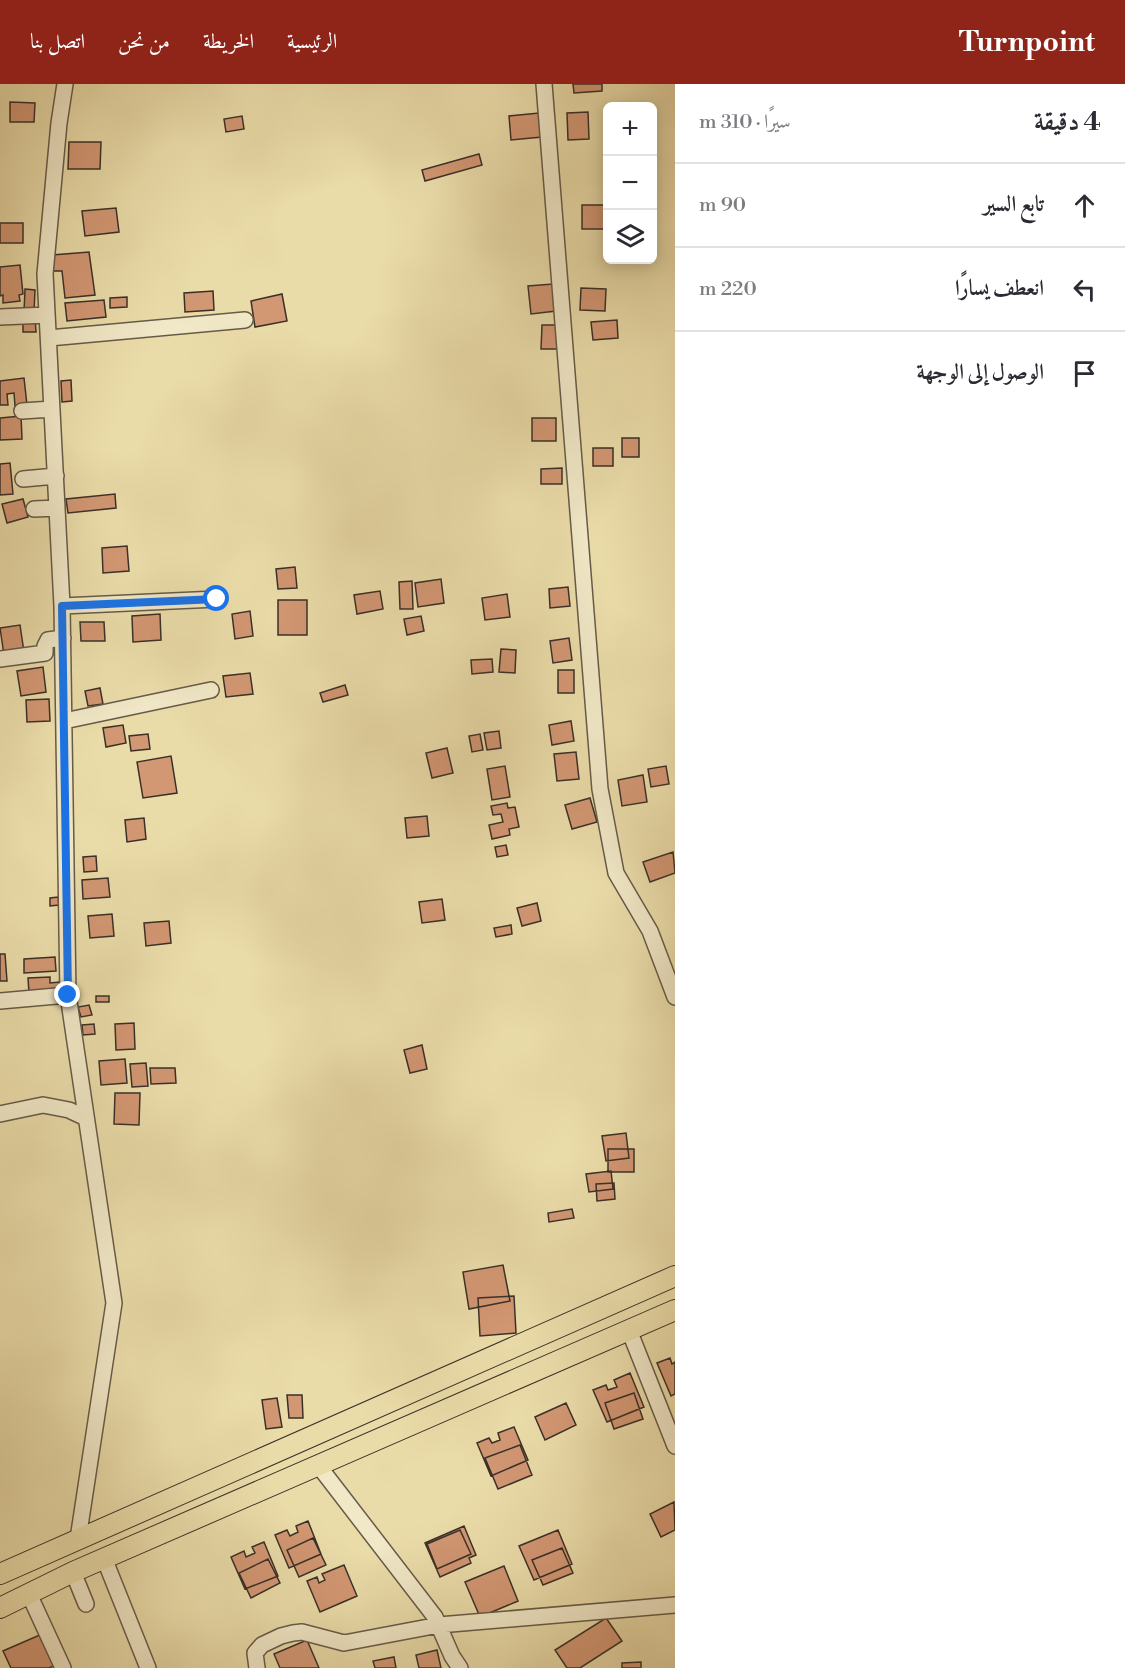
<!DOCTYPE html>
<html lang="ar">
<meta charset="utf-8">
<style>
body{margin:0;font-family:"Libre Bodoni",Amiri,serif;background:#f7f7f7;color:#2b2b33;direction:rtl}
.controls{position:absolute;right:18px;top:18px;display:grid;overflow:hidden;border-radius:9px;box-shadow:0 3px 15px #0003}
.controls button{width:54px;height:54px;display:grid;place-items:center;padding:0;border:0;border-bottom:2px solid #e1e1e2;background:#fff;color:#2b2b33;font:30px sans-serif}
.stop{position:absolute;width:18px;height:18px;margin:-14px;border:4px solid #1a73e8;border-radius:50%;background:#fff}
.stop.end{background:#1a73e8;border-color:#fff;box-shadow:0 2px 6px #0008}
.list{margin:0;padding:0;list-style:none}
h2{display:flex;justify-content:space-between;align-items:center;height:78px;margin:0;padding:0 24px;font-size:26px}
h2 small{font-size:20px;font-weight:400;color:#7c7c81}
.list li{display:grid;grid-template-columns:39px 1fr auto;gap:18px;align-items:center;box-sizing:border-box;height:84px;padding:0 24px;border-top:2px solid #e1e1e2}
.list b{display:block;font-size:22px;white-space:nowrap}
.list em{font-size:20px;font-style:normal;color:#7c7c81}
.icon{flex:none;width:33px;height:33px;fill:none;stroke:currentColor;stroke-width:2;stroke-linecap:round;stroke-linejoin:round}
.map{position:relative;flex:none;width:675px;height:1584px;overflow:hidden;direction:ltr}
header{display:flex;align-items:center;gap:36px;box-sizing:border-box;height:84px;padding:0 30px;background:#8f2418;color:#fff}
header strong{font-size:28px}
nav{display:flex;gap:33px;margin-inline-start:auto;font-size:21px}
main{display:flex}
aside{flex:1;background:#fff}
.map>svg:first-child{display:block}
.building{fill:#d29773;stroke:#3a3028;stroke-width:1.5}
.lines{fill:none;stroke-linecap:round;stroke-linejoin:round}
.minor-casing{stroke:#665b48;stroke-width:18}
.major-casing{stroke:#3a3028;stroke-width:22}
.minor{stroke:#f1e8c7;stroke-width:15}
.major{stroke:#eadca9;stroke-width:20}
.route{stroke:#1a73e8;stroke-width:8}
</style>
<header>
<strong>Turnpoint</strong>
<nav><a>الرئيسية</a><a>الخريطة</a><a>من نحن</a><a>اتصل بنا</a></nav>
</header>
<main>
<aside>
<h2>4 دقيقة<small>سيرًا · 310 m</small></h2>
<ul class="list">
<li><svg class="icon" aria-label="ahead" viewBox="0 0 24 24"><path d="M12 20V5M6 11l6-6 6 6"/></svg><div><b>تابع السير</b></div><em>90 m</em></li>
<li><svg class="icon" aria-label="left" viewBox="0 0 24 24"><path d="M17 20v-9H6M10 6l-5 5 5 5"/></svg><div><b>انعطف يسارًا</b></div><em>220 m</em></li>
<li><svg class="icon" aria-label="arrive" viewBox="0 0 24 24"><path d="M6 21V4h12l-3 4 3 4H6"/></svg><div><b>الوصول إلى الوجهة</b></div></li>
</ul>
</aside>
<div class="map">
<svg width="675" height="1584" viewBox="0 0 675 1584">
<rect width="100%" height="100%" fill="#eadca9"/>
<filter id="stains"><feTurbulence type="fractalNoise" baseFrequency=".00333" numOctaves="4"/><feColorMatrix values="0 0 0 0 .2 0 0 0 0 .09 0 0 0 0 .02 0 0 0 .5 -.17"/></filter>
<radialGradient id="worn" r=".72"><stop offset=".6" stop-color="#630" stop-opacity="0"/><stop offset="1" stop-color="#630" stop-opacity=".3"/></radialGradient>
<path class="building" d="M 573,0 L 602,0 L 602,7 L 574,9 Z
M 10,18 L 35,19 L 34,38 L 10,38 Z
M 588,28 L 589,55 L 568,56 L 567,29 Z
M 539,29 L 542,53 L 511,56 L 509,32 Z
M 242,32 L 244,45 L 226,48 L 224,35 Z
M 69,58 L 101,58 L 100,85 L 68,85 Z
M 479,70 L 482,81 L 425,97 L 422,86 Z
M 582,121 L 608,121 L 608,145 L 582,145 Z
M 116,124 L 119,148 L 85,152 L 82,127 Z
M 0,139 L 23,139 L 23,159 L 0,159 Z
M 89,168 L 95,211 L 65,214 L 62,187 L 53,187 L 52,171 Z
M 20,181 L 23,210 L 19,211 L 20,217 L 3,219 L 3,211 L 0,212 L 0,183 Z
M 553,200 L 556,227 L 531,230 L 528,202 Z
M 581,204 L 606,205 L 605,227 L 580,226 Z
M 25,205 L 35,206 L 34,228 L 24,228 Z
M 213,207 L 214,226 L 185,228 L 184,209 Z
M 282,210 L 287,237 L 255,243 L 251,217 Z
M 127,213 L 127,223 L 110,224 L 110,214 Z
M 104,216 L 106,233 L 67,237 L 65,219 Z
M 23,233 L 35,233 L 36,248 L 23,248 Z
M 617,236 L 618,254 L 593,256 L 591,238 Z
M 542,241 L 562,241 L 561,265 L 541,265 Z
M 24,294 L 27,321 L 15,322 L 14,309 L 7,310 L 8,321 L 0,321 L 0,297 Z
M 71,296 L 72,317 L 62,318 L 61,297 Z
M 21,332 L 22,355 L 0,356 L 0,334 Z
M 532,334 L 556,334 L 556,357 L 532,357 Z
M 622,354 L 639,354 L 639,373 L 622,373 Z
M 593,364 L 613,364 L 613,382 L 593,382 Z
M 10,379 L 13,410 L 0,411 L 0,380 Z
M 562,384 L 562,400 L 541,400 L 541,385 Z
M 115,410 L 116,424 L 68,429 L 66,415 Z
M 23,415 L 28,433 L 7,439 L 2,420 Z
M 127,462 L 129,487 L 103,489 L 102,464 Z
M 295,483 L 297,504 L 278,505 L 276,485 Z
M 441,495 L 444,519 L 418,523 L 415,499 Z
M 412,497 L 413,525 L 400,525 L 399,498 Z
M 568,503 L 570,522 L 550,524 L 549,505 Z
M 380,507 L 383,525 L 357,530 L 354,511 Z
M 507,510 L 510,533 L 485,536 L 482,514 Z
M 278,516 L 307,516 L 307,551 L 278,551 Z
M 250,527 L 253,552 L 235,555 L 232,530 Z
M 160,530 L 161,556 L 133,558 L 132,532 Z
M 421,532 L 424,547 L 407,551 L 404,535 Z
M 80,538 L 104,538 L 105,557 L 81,557 Z
M 20,541 L 24,568 L 4,571 L 0,544 Z
M 569,554 L 572,576 L 553,579 L 550,557 Z
M 501,565 L 516,566 L 515,589 L 499,588 Z
M 492,575 L 493,588 L 472,590 L 471,576 Z
M 43,583 L 46,608 L 21,612 L 17,587 Z
M 558,586 L 574,586 L 574,609 L 558,609 Z
M 250,589 L 253,610 L 226,613 L 223,592 Z
M 345,601 L 348,611 L 323,618 L 320,609 Z
M 100,604 L 103,620 L 88,622 L 85,607 Z
M 49,615 L 50,637 L 27,638 L 26,616 Z
M 571,637 L 574,657 L 552,661 L 549,641 Z
M 123,641 L 126,659 L 106,663 L 103,644 Z
M 499,647 L 501,664 L 487,666 L 484,649 Z
M 148,650 L 150,665 L 131,667 L 129,652 Z
M 480,650 L 483,666 L 472,668 L 469,652 Z
M 447,664 L 453,689 L 432,694 L 426,669 Z
M 576,668 L 579,695 L 557,697 L 554,670 Z
M 171,672 L 177,709 L 143,714 L 137,678 Z
M 505,682 L 510,713 L 492,716 L 487,685 Z
M 666,682 L 669,700 L 651,703 L 648,685 Z
M 643,691 L 647,718 L 622,722 L 618,696 Z
M 590,714 L 597,738 L 572,745 L 565,721 Z
M 507,719 L 508,724 L 515,723 L 519,743 L 509,745 L 510,751 L 492,755 L 489,741 L 503,738 L 501,730 L 493,731 L 491,722 Z
M 427,732 L 429,752 L 407,754 L 405,734 Z
M 144,734 L 146,755 L 127,758 L 125,736 Z
M 506,761 L 508,771 L 497,773 L 495,763 Z
M 673,768 L 675,789 L 650,798 L 643,778 Z
M 96,772 L 97,787 L 84,788 L 83,773 Z
M 108,794 L 110,813 L 83,815 L 82,796 Z
M 58,813 L 59,821 L 50,822 L 50,814 Z
M 442,815 L 445,836 L 422,839 L 419,818 Z
M 537,819 L 541,837 L 522,842 L 517,824 Z
M 112,830 L 114,852 L 90,854 L 88,832 Z
M 169,837 L 171,859 L 146,862 L 144,839 Z
M 511,841 L 512,850 L 496,853 L 494,844 Z
M 0,870 L 5,870 L 7,897 L 0,897 Z
M 55,873 L 56,887 L 24,889 L 24,875 Z
M 50,893 L 50,899 L 60,898 L 61,906 L 29,909 L 28,894 Z
M 96,912 L 109,912 L 109,918 L 96,918 Z
M 89,921 L 92,931 L 81,933 L 78,923 Z
M 134,939 L 135,965 L 116,966 L 115,940 Z
M 94,940 L 95,950 L 83,951 L 82,941 Z
M 422,961 L 427,985 L 410,989 L 404,966 Z
M 125,975 L 127,999 L 101,1001 L 99,977 Z
M 146,979 L 148,1002 L 132,1003 L 130,980 Z
M 150,984 L 175,984 L 176,999 L 151,1000 Z
M 115,1009 L 140,1009 L 139,1041 L 114,1040 Z
M 626,1049 L 629,1074 L 606,1077 L 602,1052 Z
M 608,1065 L 634,1065 L 634,1088 L 608,1088 Z
M 611,1087 L 613,1105 L 589,1108 L 586,1090 Z
M 614,1099 L 615,1115 L 597,1117 L 596,1100 Z
M 572,1125 L 574,1134 L 549,1138 L 548,1129 Z
M 503,1181 L 510,1217 L 469,1225 L 463,1188 Z
M 514,1212 L 516,1249 L 480,1252 L 478,1214 Z
M 670,1274 L 672,1280 L 675,1278 L 675,1310 L 671,1312 L 657,1279 Z
M 630,1289 L 644,1323 L 607,1338 L 593,1306 L 606,1301 L 608,1306 L 617,1303 L 614,1296 Z
M 634,1309 L 643,1335 L 614,1345 L 605,1319 Z
M 287,1311 L 302,1311 L 303,1334 L 289,1334 Z
M 277,1314 L 282,1343 L 266,1345 L 262,1316 Z
M 566,1319 L 576,1341 L 545,1356 L 535,1333 Z
M 514,1343 L 528,1376 L 491,1392 L 477,1359 L 489,1354 L 492,1359 L 500,1356 L 498,1349 Z
M 520,1361 L 532,1391 L 498,1405 L 485,1374 Z
M 674,1418 L 675,1446 L 661,1453 L 650,1430 Z
M 308,1437 L 321,1470 L 289,1484 L 275,1451 L 287,1446 L 290,1452 L 298,1448 L 296,1442 Z
M 464,1442 L 476,1471 L 469,1474 L 471,1479 L 440,1493 L 425,1459 Z
M 460,1446 L 471,1470 L 437,1485 L 427,1460 Z
M 558,1446 L 572,1480 L 534,1496 L 519,1462 Z
M 313,1454 L 326,1481 L 299,1493 L 287,1466 Z
M 264,1458 L 278,1492 L 245,1505 L 231,1473 L 244,1467 L 246,1473 L 255,1469 L 252,1463 Z
M 562,1464 L 573,1489 L 543,1501 L 532,1476 Z
M 268,1475 L 280,1499 L 251,1514 L 239,1489 Z
M 344,1481 L 357,1512 L 320,1528 L 307,1497 L 317,1493 L 319,1499 L 325,1496 L 322,1490 Z
M 504,1482 L 518,1517 L 480,1533 L 465,1498 Z
M 606,1534 L 622,1557 L 580,1584 L 567,1584 L 555,1566 Z
M 42,1550 L 56,1581 L 49,1584 L 11,1584 L 3,1567 Z
M 307,1556 L 319,1584 L 280,1584 L 274,1570 Z
M 437,1566 L 441,1584 L 419,1584 L 416,1571 Z
M 394,1573 L 396,1584 L 375,1584 L 373,1577 Z
M 641,1578 L 641,1584 L 622,1584 L 622,1579 Z"/>
<g class="lines">
<defs>
<path id="minor" d="M 65,0 L 59,39 L 45,190 L 62,522 L 68,911 L 114,1219 L 78,1455
M 544,0 L 600,705 L 616,789 L 650,847 L 675,913
M 0,233 L 47,231
M 49,254 L 245,236
M 22,327 L 52,325
M 23,395 L 56,392
M 34,425 L 57,424
M 62,522 L 217,515
M 0,575 L 45,569 L 45,562 L 48,556 L 63,554
M 64,637 L 211,606
M 0,917 L 68,911
M 0,1030 L 43,1021 L 69,1026 L 86,1034
M 629,1246 L 675,1362
M 318,1381 L 435,1533 L 452,1572 L 460,1584
M 104,1474 L 148,1584
M 73,1488 L 86,1520
M 29,1510 L 63,1584
M 257,1584 L 255,1569 L 262,1561 L 281,1552 L 293,1549 L 302,1548 L 344,1559 L 439,1541 L 675,1521"/>
<path id="major" d="M 0,1490 L 675,1192
M 0,1524 L 73,1488 L 675,1226"/>
</defs>
<use href="#minor" class="minor-casing"/>
<use href="#major" class="major-casing"/>
<use href="#minor" class="minor"/>
<use href="#major" class="major"/>
</g>
<g class="lines">
<path class="route" d="M 68,911 L 62,522 L 217,515"/>
</g>
<rect width="100%" height="100%" filter="url(#stains)"/>
<rect width="100%" height="100%" fill="url(#worn)"/>
</svg>
<div class="controls">
<button>+</button>
<button>−</button>
<button><svg class="icon" aria-label="layers" viewBox="0 0 24 24"><path d="M12 4l9 5-9 5-9-5zM3 14l9 5 9-5"/></svg></button>
</div>
<div class="stop" style="left:217px;top:515px"></div>
<div class="stop end" style="left:68px;top:911px"></div>
</div>
</main>
